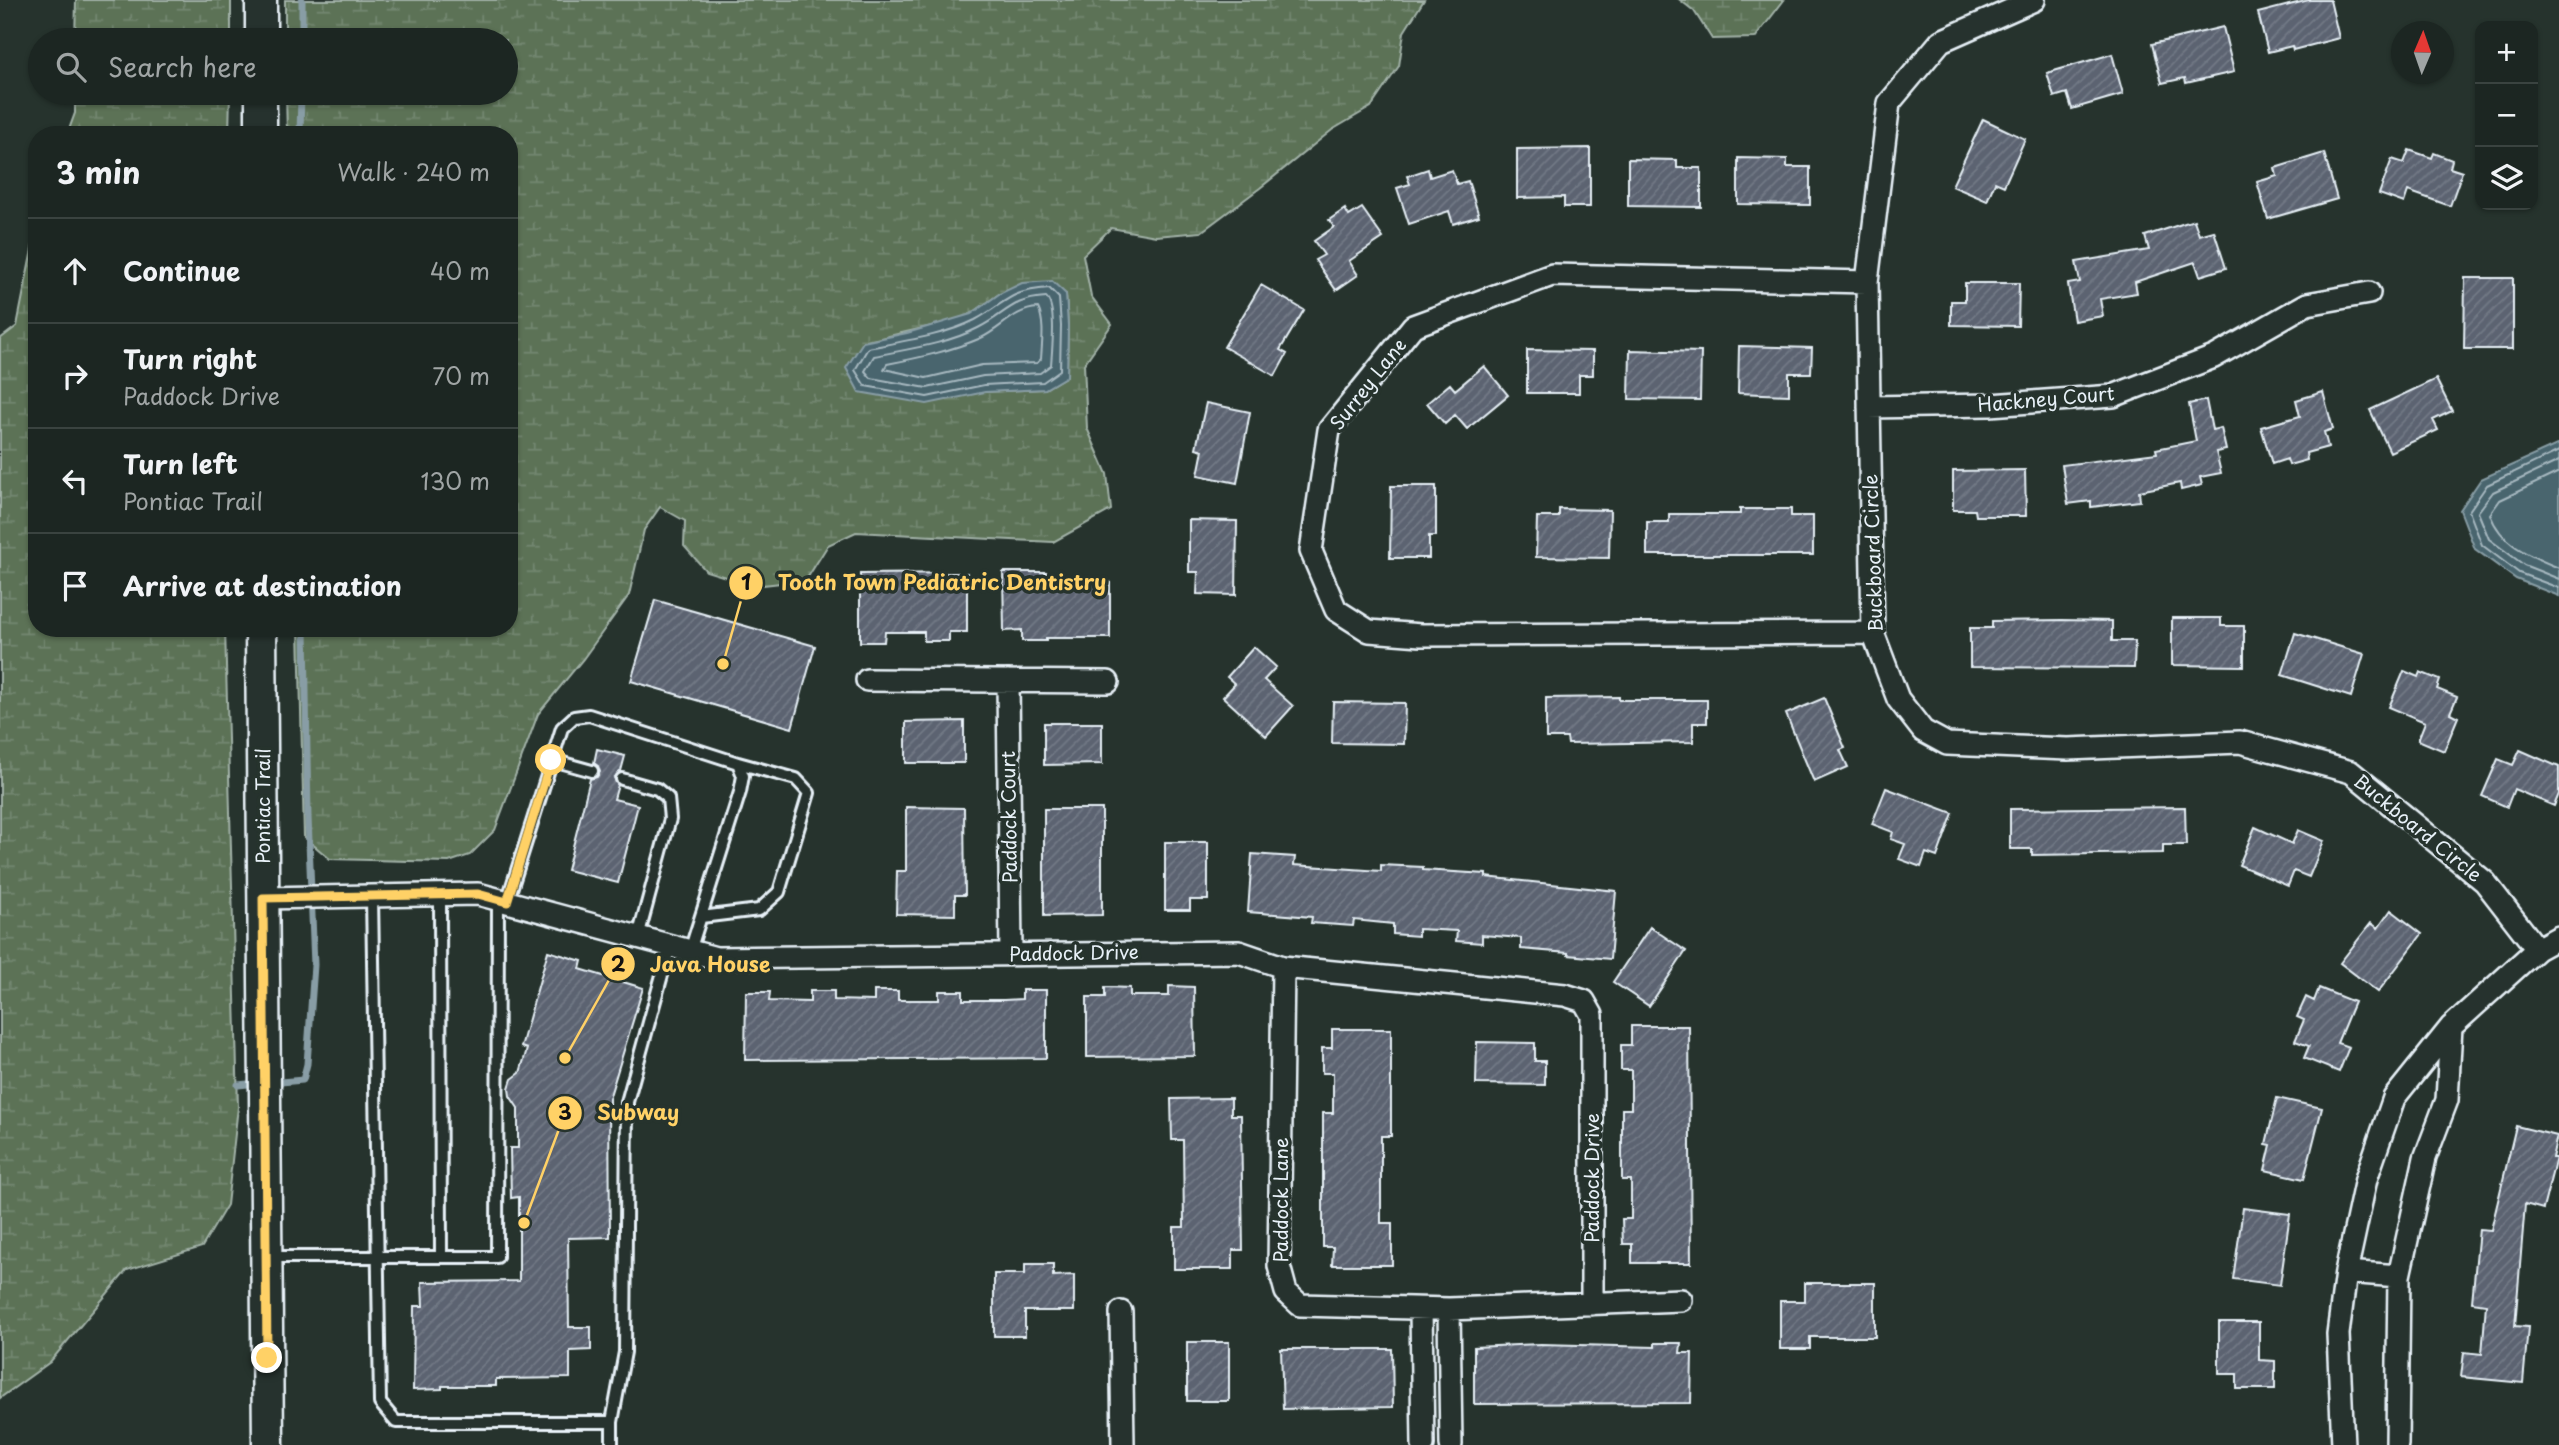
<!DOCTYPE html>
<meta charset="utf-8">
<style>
body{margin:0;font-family:"Playpen Sans",sans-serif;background:#252e2a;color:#f1f3f6}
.controls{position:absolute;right:21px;top:21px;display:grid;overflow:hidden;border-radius:14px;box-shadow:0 2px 5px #0004}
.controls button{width:63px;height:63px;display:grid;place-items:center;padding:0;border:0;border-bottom:2px solid #3a4340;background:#1c2622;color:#f1f3f6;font:35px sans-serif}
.compass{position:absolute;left:2391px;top:21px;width:63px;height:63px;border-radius:50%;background:#1c2622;box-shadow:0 2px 5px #0004;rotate:2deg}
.stop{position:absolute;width:21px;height:21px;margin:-16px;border:5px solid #ffd166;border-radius:50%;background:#fff}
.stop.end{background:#ffd166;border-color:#fff;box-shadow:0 2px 7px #0008}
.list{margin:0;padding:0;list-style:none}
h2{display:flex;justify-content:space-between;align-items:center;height:91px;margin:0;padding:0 28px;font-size:30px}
h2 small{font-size:23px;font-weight:400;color:#a0a5a5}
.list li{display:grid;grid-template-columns:46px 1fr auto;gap:21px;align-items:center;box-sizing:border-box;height:105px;padding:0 28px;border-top:2px solid #3a4340}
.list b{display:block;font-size:26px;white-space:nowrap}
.list p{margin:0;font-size:23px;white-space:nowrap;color:#a0a5a5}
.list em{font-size:23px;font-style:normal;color:#a0a5a5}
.icon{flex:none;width:38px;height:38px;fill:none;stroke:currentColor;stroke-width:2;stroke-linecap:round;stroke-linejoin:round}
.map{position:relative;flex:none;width:2559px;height:1445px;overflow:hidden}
.search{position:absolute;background:#1c2622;box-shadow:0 2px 5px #0004;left:28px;top:28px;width:490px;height:77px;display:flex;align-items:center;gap:18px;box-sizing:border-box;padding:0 24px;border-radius:38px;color:#a0a5a5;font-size:26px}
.panel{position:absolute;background:#1c2622;box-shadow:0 2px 5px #0004;left:28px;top:126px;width:490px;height:511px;border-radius:28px}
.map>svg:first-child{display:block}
.wetland{fill:url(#wetland-marsh);stroke:#a2b2a8;stroke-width:2;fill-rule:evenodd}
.water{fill:#48656e;stroke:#889da5;stroke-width:2}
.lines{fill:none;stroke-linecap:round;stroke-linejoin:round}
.shore{stroke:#a8b9c1;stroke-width:2}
.stream{stroke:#889da5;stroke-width:7}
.building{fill:url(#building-hatch);stroke:#e8f1f8;stroke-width:2}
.lane-casing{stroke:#e8f1f8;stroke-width:16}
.street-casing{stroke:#e8f1f8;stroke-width:26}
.secondary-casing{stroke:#e8f1f8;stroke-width:35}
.lane{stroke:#26332d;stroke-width:10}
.street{stroke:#26332d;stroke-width:21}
.secondary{stroke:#26332d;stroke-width:30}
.route{stroke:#ffd166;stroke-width:9}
.labels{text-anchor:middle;stroke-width:7;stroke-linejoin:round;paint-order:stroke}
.street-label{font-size:19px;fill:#e8f1f8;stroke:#26332d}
.leader{fill:none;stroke:#ffd166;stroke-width:2.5}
.callout-dot{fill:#ffd166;stroke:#26332d;stroke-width:2.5}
.mark-label{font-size:21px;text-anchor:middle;font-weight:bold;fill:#111}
.callout-label{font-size:21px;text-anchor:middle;font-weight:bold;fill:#ffd166;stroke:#26332d;stroke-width:7;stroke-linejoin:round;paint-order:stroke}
</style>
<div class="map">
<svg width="2559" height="1445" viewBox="0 0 2559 1445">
<defs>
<pattern id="wetland-marsh" width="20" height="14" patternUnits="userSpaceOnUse" patternTransform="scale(1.75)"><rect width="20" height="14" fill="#5c7257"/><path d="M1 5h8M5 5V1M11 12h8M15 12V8" fill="none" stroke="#738770"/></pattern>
<pattern id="building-hatch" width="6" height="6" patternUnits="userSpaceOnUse" patternTransform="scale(1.75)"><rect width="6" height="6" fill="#5b6371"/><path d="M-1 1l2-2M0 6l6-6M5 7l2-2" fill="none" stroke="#737a86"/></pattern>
</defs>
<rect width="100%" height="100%" fill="#26332d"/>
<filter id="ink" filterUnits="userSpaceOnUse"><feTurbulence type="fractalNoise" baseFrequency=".0143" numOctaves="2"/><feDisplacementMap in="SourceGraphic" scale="14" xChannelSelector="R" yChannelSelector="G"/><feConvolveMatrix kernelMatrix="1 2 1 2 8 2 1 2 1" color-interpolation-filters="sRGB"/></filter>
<g filter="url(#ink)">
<path class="wetland" d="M 76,0 L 231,0 L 231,40 L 75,40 Z
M 285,0 L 1424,0 L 1404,32 L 1399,66 L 1371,107 L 1332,130 L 1260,188 L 1201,232 L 1156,236 L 1111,228 L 1083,255 L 1091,296 L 1112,324 L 1084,364 L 1087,428 L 1107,474 L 1111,510 L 1053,542 L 856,532 L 828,545 L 806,580 L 755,586 L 706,571 L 684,546 L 685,521 L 660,507 L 644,530 L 629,595 L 583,659 L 538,714 L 495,830 L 470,855 L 449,862 L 330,859 L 304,837 L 299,628 L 509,628 L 509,379 L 512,376 L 509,369 L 509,135 L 287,135 L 286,93 L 506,93 L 506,40 L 285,40 ZM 999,294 L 1066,294 L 1068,326 L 1067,376 L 1045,389 L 985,392 L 863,342 L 949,322 L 971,314 Z
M 1680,0 L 1784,0 L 1755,38 L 1712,39 L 1694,11 Z
M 75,93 L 230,93 L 229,135 L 67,135 L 75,113 Z
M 37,224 L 37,628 L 225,628 L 238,1107 L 227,1205 L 202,1247 L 127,1270 L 50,1362 L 0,1398 L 0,339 L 17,326 Z"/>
<path class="water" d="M 1052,281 L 1066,294 L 1068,326 L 1067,376 L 1045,389 L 985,392 L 927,404 L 859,392 L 846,368 L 863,342 L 907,333 L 971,314 L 999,294 L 1022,283 Z
M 2559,444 L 2559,596 L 2516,579 L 2475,549 L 2460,510 L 2481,479 Z"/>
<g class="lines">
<path class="shore" d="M 1049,288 L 1059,298 L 1061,326 L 1060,370 L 1043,382 L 984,385 L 927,397 L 865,386 L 855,370 L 868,348 C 903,341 943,336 975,320 C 1008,302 1007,291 1049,288 Z
M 1046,297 C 1057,307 1052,350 1051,365 L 1040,373 L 983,376 L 927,388 L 871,378 L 865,371 L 874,356 C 908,349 947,344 978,328 C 1006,314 1011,299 1046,297 Z
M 1038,308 C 1045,322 1042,343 1041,359 L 1037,363 L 982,365 L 926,378 L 884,369 L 887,364 C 918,358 951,351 981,338 C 1001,329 1014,309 1038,308 Z
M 2559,451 L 2487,485 L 2469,511 L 2482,545 L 2519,573 L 2559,588
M 2559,461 L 2493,492 L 2478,512 L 2489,539 L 2524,565 L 2559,579
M 2559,472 L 2500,500 L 2490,514 C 2501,545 2530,556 2559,568"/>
<path class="stream" d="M 302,40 L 302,0
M 300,135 L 301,93
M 270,1083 L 303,1080 L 307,1064 L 314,965 L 308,817 L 305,628
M 238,1085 L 258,1083"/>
</g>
<path class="building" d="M 2309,0 L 2330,0 L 2339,38 L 2293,50 L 2292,46 L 2268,52 L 2258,13 Z
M 2223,27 L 2234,72 L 2186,83 L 2185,78 L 2162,83 L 2152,44 Z
M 2112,54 L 2123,94 L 2072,109 L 2067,93 L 2054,97 L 2047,73 Z
M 1983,119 L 2025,139 L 2004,186 L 1995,182 L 1987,201 L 1952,186 Z
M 1590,148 L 1590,207 L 1564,207 L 1564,197 L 1517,198 L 1517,149 Z
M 2409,150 L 2432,158 L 2434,153 L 2452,160 L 2450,168 L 2462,172 L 2450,206 L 2408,191 L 2404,203 L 2379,194 L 2392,159 L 2404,163 Z
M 2324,153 L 2337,199 L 2268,219 L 2257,182 L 2277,176 L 2275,168 Z
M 1738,158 L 1787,159 L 1787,167 L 1810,167 L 1810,205 L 1738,204 Z
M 1628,159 L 1677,160 L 1677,168 L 1701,168 L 1701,207 L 1628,206 Z
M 1428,169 L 1430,177 L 1452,170 L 1457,184 L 1468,181 L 1479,216 L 1453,224 L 1449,211 L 1409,224 L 1397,188 L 1410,184 L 1407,176 Z
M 1362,208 L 1383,238 L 1349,261 L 1358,275 L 1336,290 L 1315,260 L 1324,255 L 1314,241 L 1334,227 L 1329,220 L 1345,209 L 1349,216 Z
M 2194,220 L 2199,235 L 2214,231 L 2226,268 L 2200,276 L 2195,262 L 2135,282 L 2137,293 L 2100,299 L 2103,316 L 2074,321 L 2068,284 L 2080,282 L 2076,262 L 2149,250 L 2145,236 Z
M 2465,278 L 2513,278 L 2513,349 L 2464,349 Z
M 1965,283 L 2019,283 L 2018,326 L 1951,325 L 1951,301 L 1965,301 Z
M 1261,285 L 1304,310 L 1280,350 L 1287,354 L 1275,376 L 1224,347 Z
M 1739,346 L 1812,348 L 1811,373 L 1789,373 L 1789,395 L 1738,393 Z
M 1527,350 L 1593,351 L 1593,375 L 1579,375 L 1579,393 L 1527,393 Z
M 1630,350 L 1701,352 L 1700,400 L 1629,399 Z
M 1484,366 L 1508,395 L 1467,429 L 1455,415 L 1445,424 L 1427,403 L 1450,384 L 1455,390 Z
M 2436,379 L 2452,411 L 2433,420 L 2438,430 L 2390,452 L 2370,410 Z
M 2323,392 L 2333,429 L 2324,432 L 2328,447 L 2306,453 L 2307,460 L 2289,465 L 2287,459 L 2272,464 L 2261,427 L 2300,416 L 2296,400 Z
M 2206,400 L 2212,430 L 2221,428 L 2226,450 L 2216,452 L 2221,473 L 2200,477 L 2202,485 L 2181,490 L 2180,483 L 2139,491 L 2140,501 L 2091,507 L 2091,501 L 2068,504 L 2062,465 L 2157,453 L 2156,449 L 2196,441 L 2189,404 Z
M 1206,403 L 1250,412 L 1237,483 L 1198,475 L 1203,450 L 1196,448 Z
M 2025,470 L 2026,516 L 1976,516 L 1975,510 L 1953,510 L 1953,471 Z
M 1391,486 L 1436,486 L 1436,536 L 1429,536 L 1429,558 L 1390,558 Z
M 1559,509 L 1610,510 L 1609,558 L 1536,557 L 1537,517 L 1559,517 Z
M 1740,509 L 1791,509 L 1791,516 L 1813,516 L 1813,555 L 1647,555 L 1647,522 L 1669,522 L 1669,514 L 1740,514 Z
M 1189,520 L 1237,521 L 1236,595 L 1197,594 L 1198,572 L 1189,572 Z
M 1003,572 L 1046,572 L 1046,582 L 1110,582 L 1110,638 L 1046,638 L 1046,641 L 1022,641 L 1022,630 L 1004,631 Z
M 967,573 L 967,632 L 949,632 L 949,641 L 924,641 L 924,632 L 885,632 L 884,642 L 860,642 L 860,574 Z
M 655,600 L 815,646 L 792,728 L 631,681 Z
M 2172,618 L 2221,618 L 2221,626 L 2244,626 L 2244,666 L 2172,665 Z
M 2062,620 L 2112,621 L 2112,641 L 2135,641 L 2134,668 L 1970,667 L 1970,628 L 1992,628 L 1992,621 Z
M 2295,633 L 2364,654 L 2351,697 L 2282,675 Z
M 1254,647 L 1276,667 L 1264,680 L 1293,706 L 1266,736 L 1223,697 L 1235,684 L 1227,677 Z
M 2404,671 L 2418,677 L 2420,672 L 2440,680 L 2437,689 L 2457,697 L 2450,713 L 2458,717 L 2444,751 L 2418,740 L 2425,722 L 2389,707 Z
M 1619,697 L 1619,700 L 1707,700 L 1707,723 L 1693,723 L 1693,742 L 1568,744 L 1567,738 L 1546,738 L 1546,698 Z
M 1824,698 L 1845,748 L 1840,750 L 1848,767 L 1814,782 L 1786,714 Z
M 1333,702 L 1405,703 L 1404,744 L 1332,743 Z
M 964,721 L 964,763 L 906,763 L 906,722 Z
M 1044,723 L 1102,723 L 1102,764 L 1044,765 Z
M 597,749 L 625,756 L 621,771 L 614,778 L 618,785 L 614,799 L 638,805 L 618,883 L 567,870 L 590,779 L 597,777 L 600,772 L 598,766 L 594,763 Z
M 2520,750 L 2559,767 L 2559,794 L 2554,806 L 2514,789 L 2507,807 L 2482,796 L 2498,759 L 2513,765 Z
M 1886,788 L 1953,813 L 1937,857 L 1926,853 L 1921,867 L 1899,859 L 1905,844 L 1891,839 L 1893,832 L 1872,824 Z
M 906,807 L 964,808 L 965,895 L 955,895 L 955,915 L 896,914 L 897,871 L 906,871 Z
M 2185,807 L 2186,845 L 2163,845 L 2163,853 L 2032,855 L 2032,849 L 2010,849 L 2010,809 Z
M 1044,809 L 1102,809 L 1102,915 L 1044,916 Z
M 2255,827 L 2292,844 L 2298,830 L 2324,841 L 2309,877 L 2294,871 L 2288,886 L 2239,865 Z
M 1165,842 L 1208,842 L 1208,900 L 1190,900 L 1190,910 L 1165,910 Z
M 1252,854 L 1295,857 L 1294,865 L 1381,871 L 1381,865 L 1423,867 L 1423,870 L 1486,874 L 1486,877 L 1616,891 L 1610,959 L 1568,955 L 1568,953 L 1521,949 L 1521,938 L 1482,935 L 1482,943 L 1456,941 L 1457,931 L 1418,929 L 1418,936 L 1393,934 L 1393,924 L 1354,920 L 1353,926 L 1311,923 L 1312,917 L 1248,912 Z
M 2391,910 L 2422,934 L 2378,992 L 2340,963 L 2371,923 L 2378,928 Z
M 1650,927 L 1686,951 L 1649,1006 L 1613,982 Z
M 548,951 L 582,961 L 580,969 L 643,988 L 609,1099 L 610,1237 L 568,1238 L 569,1327 L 591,1327 L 591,1350 L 570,1351 L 570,1378 L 496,1379 L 496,1386 L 442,1386 L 442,1389 L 413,1390 L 414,1306 L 423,1306 L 422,1282 L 519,1281 L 519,1197 L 511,1198 L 510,1148 L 518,1148 L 518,1108 L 510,1096 L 509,1088 L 512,1079 L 520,1073 L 527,1049 L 521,1047 Z
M 1169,986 L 1194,987 L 1195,1056 L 1087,1057 L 1087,997 L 1105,997 L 1105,987 L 1130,988 L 1130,996 L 1169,996 Z
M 2319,988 L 2354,1002 L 2337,1043 L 2349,1047 L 2339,1072 L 2304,1058 L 2309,1046 L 2295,1041 L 2304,1020 L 2297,1017 L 2306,997 L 2314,1001 Z
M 1022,990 L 1046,990 L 1046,1058 L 745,1060 L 746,992 L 770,992 L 769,1001 L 810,1002 L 810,991 L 834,991 L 834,1000 L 874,1001 L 874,991 L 898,991 L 898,1000 L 939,1000 L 939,991 L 963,991 L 963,1000 L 1004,1000 L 1022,999 Z
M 1631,1026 L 1689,1026 L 1691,1263 L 1632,1263 L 1632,1244 L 1623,1244 L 1622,1219 L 1631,1219 L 1631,1180 L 1622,1180 L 1622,1109 L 1631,1109 L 1631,1070 L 1621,1070 L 1621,1045 L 1631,1045 Z
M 1332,1029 L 1391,1029 L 1391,1136 L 1381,1136 L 1381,1223 L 1392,1223 L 1392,1265 L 1332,1265 L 1333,1247 L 1323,1247 L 1323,1113 L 1333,1113 L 1333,1073 L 1322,1073 L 1322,1048 L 1332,1048 Z
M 1477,1042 L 1535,1043 L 1535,1061 L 1545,1061 L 1545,1085 L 1476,1084 Z
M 1231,1098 L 1231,1115 L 1241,1115 L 1243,1250 L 1233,1250 L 1233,1269 L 1174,1269 L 1174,1227 L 1184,1227 L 1183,1140 L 1172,1140 L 1171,1099 Z
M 2277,1098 L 2322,1108 L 2304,1179 L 2265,1170 L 2271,1145 L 2266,1144 Z
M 2516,1126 L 2557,1136 L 2552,1158 L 2556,1158 L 2543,1209 L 2525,1204 L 2515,1326 L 2528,1327 L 2523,1383 L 2461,1377 L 2464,1352 L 2482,1354 L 2486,1304 L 2472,1302 L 2479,1229 L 2491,1230 Z
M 2243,1208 L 2290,1214 L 2280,1285 L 2233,1279 Z
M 1025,1264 L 1053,1264 L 1053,1276 L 1074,1275 L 1074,1311 L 1025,1311 L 1025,1336 L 994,1336 L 994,1274 L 1025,1274 Z
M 1805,1283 L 1875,1283 L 1875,1337 L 1810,1337 L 1810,1349 L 1780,1349 L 1780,1301 L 1805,1301 Z
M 2219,1322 L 2259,1322 L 2259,1360 L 2275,1361 L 2275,1389 L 2237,1389 L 2237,1374 L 2219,1374 Z
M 1187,1342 L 1229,1342 L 1229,1401 L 1187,1401 Z
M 1655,1343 L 1681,1343 L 1680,1353 L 1692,1353 L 1691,1403 L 1474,1404 L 1474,1347 L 1541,1344 L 1655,1347 Z
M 1281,1349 L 1392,1349 L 1393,1407 L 1283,1409 Z"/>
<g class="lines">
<defs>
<path id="lane" d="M 552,760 L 592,771
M 622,779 L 657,789 L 668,798 L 670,819 L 638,937
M 372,896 L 380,1403 L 396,1422 L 612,1422 L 612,1445
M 440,896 L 441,1257
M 507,902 L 562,728 L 574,717 L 589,715 L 738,763 L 743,776 L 740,792 L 690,951
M 701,917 L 759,910 L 779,892 L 809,793 L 796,779 L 738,763
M 269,1257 L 497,1257 L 498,900
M 612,1422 L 625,1352 L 627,1102 L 670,946"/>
<path id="street" d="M 2034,0 L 1941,41 L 1889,103 L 1867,282 L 1873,633 L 1898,699 L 1923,731 L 1947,744 L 2068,749 L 2240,742 L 2351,772 L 2485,882 L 2537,949
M 1867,282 L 1552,275 L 1413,326 L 1329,430 L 1311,551 L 1336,610 L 1369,631 L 1421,635 L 1873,633
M 1869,407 L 1990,405 L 2113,396 L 2214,357 L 2307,304 L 2369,293
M 867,680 L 1108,682
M 1008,681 L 1011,954
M 263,898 L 478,894 L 716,958 L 1239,952 L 1283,967 L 1565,995 L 1584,1001 L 1592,1015 L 1592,1304
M 1283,967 L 1279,1266 L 1286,1292 L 1300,1305 L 1449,1309 L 1681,1300
M 2346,1272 L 2399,1276
M 1421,1309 L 1423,1445
M 1449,1309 L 1451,1445
M 1121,1312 L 1123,1445
M 2343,1445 L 2338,1334 L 2346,1272 L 2366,1179 L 2394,1098 L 2451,1027 L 2537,949 L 2559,937
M 2397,1445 L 2399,1276 L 2425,1158 L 2447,1100 L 2451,1027"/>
<path id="secondary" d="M 261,0 L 261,40
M 261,93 L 261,135
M 261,628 L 268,1445"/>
</defs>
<use href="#lane" class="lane-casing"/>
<use href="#street" class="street-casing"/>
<use href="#secondary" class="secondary-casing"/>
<use href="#lane" class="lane"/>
<use href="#street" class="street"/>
<use href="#secondary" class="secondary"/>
</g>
</g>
<g class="lines" filter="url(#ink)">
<path class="route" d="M 267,1358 L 263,898 L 478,894 L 507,902 L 551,760"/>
</g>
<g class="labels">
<g class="street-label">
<text transform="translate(1368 384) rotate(-52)" y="7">Surrey Lane</text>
<text transform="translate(2046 399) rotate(-5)" y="7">Hackney Court</text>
<text transform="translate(1873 553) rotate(-92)" y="7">Buckboard Circle</text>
<text transform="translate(263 806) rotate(-90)" y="7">Pontiac Trail</text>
<text transform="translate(1009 817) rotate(-91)" y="7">Paddock Court</text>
<text transform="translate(2418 828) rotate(39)" y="7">Buckboard Circle</text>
<text transform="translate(1074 953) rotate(-1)" y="7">Paddock Drive</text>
<text transform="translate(1592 1178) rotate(-90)" y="7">Paddock Drive</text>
<text transform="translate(1281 1200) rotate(-90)" y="7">Paddock Lane</text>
</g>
</g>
<path class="leader" d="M723 664L746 583M565 1058L618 964M524 1223L565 1113"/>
<g class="callout-dot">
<circle cx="723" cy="664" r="7"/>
<circle cx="565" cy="1058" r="7"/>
<circle cx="524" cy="1223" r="7"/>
<circle cx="746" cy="583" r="18"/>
<circle cx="618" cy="964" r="18"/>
<circle cx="565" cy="1113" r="18"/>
</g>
<g class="mark-label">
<text x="746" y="590">1</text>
<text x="618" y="972">2</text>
<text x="565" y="1120">3</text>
</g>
<g class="callout-label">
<text x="942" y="590">Tooth Town Pediatric Dentistry</text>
<text x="710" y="972">Java House</text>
<text x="638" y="1120">Subway</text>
</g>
</svg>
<div class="controls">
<button>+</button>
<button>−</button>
<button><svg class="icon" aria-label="layers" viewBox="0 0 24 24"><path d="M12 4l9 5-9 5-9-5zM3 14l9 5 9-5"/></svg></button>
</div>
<svg class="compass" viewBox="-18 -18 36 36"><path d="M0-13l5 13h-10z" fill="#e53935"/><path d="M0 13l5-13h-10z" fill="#a0a5a5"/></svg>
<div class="stop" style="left:551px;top:760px"></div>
<div class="stop end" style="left:267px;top:1358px"></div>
<div class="search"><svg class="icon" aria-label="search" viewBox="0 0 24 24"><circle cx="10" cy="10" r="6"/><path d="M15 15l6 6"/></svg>Search here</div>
<section class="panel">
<h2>3 min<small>Walk · 240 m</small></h2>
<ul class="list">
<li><svg class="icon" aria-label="ahead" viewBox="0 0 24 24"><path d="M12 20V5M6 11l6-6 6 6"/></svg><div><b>Continue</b></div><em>40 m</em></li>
<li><svg class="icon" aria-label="right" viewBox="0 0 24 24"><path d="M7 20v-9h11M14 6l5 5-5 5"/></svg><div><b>Turn right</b><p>Paddock Drive</p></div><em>70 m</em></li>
<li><svg class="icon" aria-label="left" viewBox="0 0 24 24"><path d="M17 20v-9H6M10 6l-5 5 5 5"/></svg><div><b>Turn left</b><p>Pontiac Trail</p></div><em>130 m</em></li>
<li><svg class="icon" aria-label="arrive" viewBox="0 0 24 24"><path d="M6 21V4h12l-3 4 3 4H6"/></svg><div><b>Arrive at destination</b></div></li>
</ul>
</section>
</div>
